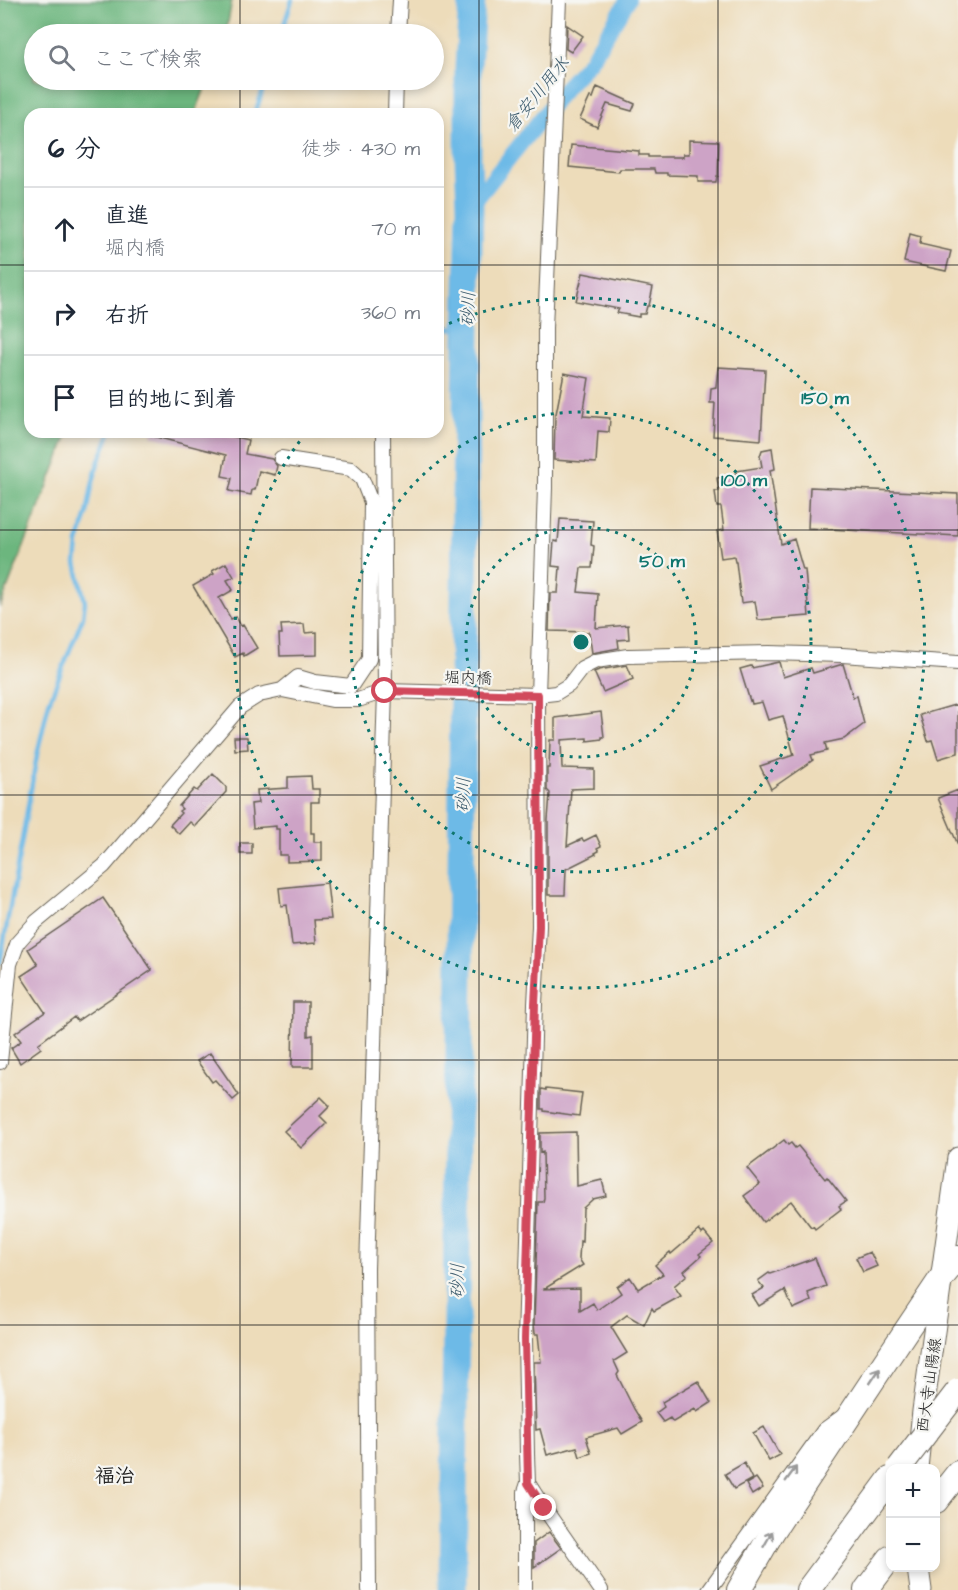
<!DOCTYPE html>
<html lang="ja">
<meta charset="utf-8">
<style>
body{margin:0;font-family:"Architects Daughter","Klee One",sans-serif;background:#f6f6f7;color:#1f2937}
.controls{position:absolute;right:18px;bottom:18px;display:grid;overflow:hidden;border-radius:12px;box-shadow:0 3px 9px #0003}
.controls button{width:54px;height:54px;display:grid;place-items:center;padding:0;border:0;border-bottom:2px solid #e0e1e3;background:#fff;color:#1f2937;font:30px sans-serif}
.stop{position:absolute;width:18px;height:18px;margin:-14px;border:4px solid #d1495b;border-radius:50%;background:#fff}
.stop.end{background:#d1495b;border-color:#fff;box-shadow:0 2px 6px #0008}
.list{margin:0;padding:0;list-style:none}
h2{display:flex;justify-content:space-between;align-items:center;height:78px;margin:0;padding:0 24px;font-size:26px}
h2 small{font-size:20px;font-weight:400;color:#747a83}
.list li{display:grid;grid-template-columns:39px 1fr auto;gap:18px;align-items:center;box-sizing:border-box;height:84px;padding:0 24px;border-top:2px solid #e0e1e3}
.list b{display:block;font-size:22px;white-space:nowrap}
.list p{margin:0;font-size:20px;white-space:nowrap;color:#747a83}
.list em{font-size:20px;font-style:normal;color:#747a83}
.icon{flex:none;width:33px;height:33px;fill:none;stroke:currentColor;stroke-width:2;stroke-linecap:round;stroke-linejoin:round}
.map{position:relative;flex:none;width:958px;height:1590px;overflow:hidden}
.search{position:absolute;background:#fff;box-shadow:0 3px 9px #0003;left:24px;top:24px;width:420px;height:66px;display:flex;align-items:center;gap:15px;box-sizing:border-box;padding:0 21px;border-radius:33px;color:#747a83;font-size:22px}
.panel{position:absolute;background:#fff;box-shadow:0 3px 9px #0003;left:24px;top:108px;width:420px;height:330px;border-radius:18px}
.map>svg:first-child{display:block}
.forest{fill:#6cb67e;stroke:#44694d;stroke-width:1.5}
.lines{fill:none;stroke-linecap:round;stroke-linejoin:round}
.stream{stroke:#6dbae7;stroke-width:4.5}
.canal{stroke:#6dbae7;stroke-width:16}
.river{stroke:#6dbae7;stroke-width:27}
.building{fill:#cda3c6}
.street-casing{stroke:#655f53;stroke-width:16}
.primary-casing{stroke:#655f53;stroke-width:23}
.highway-casing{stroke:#655f53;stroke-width:26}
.street{stroke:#fff;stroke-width:14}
.primary{stroke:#fff;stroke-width:21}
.highway{stroke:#fff;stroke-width:24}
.highway-bridge-casing{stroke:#655f53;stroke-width:26;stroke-linecap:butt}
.highway-bridge{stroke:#fff;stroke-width:24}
.oneway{stroke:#999}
.route{stroke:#d1495b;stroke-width:8}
.grid{fill:none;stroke:#1c1c1c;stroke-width:1.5;stroke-opacity:0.55}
.ring{fill:none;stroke:#0f766e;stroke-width:3;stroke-dasharray:3 6}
.labels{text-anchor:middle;stroke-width:4.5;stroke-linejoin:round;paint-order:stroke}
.street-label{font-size:16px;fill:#1c1c1c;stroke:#f6f6f2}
.water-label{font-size:18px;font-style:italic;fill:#3c5b6d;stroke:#f6f6f2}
.quarter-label{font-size:20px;font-weight:bold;fill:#1c1c1c;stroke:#f6f6f2}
.centre{fill:#0f766e;stroke:#f6f6f2;stroke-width:3}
.ring-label{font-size:18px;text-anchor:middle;font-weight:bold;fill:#0f766e;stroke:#f6f6f2;stroke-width:4.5;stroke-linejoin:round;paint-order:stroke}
</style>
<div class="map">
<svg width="958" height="1590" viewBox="0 0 958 1590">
<rect width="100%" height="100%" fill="#f6f6f2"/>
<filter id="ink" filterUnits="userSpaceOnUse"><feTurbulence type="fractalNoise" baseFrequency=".0167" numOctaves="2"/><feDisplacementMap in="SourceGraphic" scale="12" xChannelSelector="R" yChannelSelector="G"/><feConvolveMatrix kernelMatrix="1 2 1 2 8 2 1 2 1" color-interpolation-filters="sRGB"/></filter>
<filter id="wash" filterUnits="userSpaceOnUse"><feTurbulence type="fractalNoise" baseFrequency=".008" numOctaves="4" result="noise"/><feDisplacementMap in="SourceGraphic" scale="24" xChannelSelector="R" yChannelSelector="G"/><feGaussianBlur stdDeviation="1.35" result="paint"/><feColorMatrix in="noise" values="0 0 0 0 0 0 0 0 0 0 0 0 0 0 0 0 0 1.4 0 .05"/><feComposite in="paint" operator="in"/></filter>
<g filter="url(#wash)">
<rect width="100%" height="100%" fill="#eddcba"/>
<path class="forest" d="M 0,0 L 232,0 L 226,34 L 34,34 L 34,80 L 208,80 L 195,114 L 30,114 L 30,432 L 69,432 L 0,607 Z"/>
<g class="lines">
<path class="stream" d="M 281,34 L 292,0
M 255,114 L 266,80
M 438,328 L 467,329
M 0,963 L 37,755 L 49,702 L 83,617 L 85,602 L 76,563 L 78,543 L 87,514 L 92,486 L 98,463 L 111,432"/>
<path class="canal" d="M 470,207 L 567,86 L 590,61 L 628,0"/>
<path class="river" d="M 453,1590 L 467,329 L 470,207 L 468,159 L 468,68 L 472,0"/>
</g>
<g id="blocks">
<path class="building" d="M 567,25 L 583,36 L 571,52 L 566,49 Z
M 597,87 L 635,104 L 632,111 L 607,104 L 597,127 L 580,119 L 590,97 L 593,98 Z
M 689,140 L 719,141 L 718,176 L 717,176 L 716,182 L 698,182 L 698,176 L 667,175 L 667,173 L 655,173 L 654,169 L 620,169 L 619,172 L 569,167 L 571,145 L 639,151 L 639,155 L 648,155 L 648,157 L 683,157 L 683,154 L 689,154 Z
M 910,233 L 921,236 L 920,244 L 951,251 L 946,271 L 904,262 Z
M 583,273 L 653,287 L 649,306 L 647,306 L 645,314 L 639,314 L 639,317 L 617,313 L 619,309 L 576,301 Z
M 718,367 L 765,370 L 761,440 L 713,436 L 715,403 L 710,403 L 711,388 L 716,387 Z
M 564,373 L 589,378 L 583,416 L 610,418 L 609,432 L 598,431 L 596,463 L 554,460 L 555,414 L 556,414 Z
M 153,432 L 213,432 L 248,440 L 245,454 L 272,459 L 277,466 L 275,475 L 259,471 L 255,490 L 252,490 L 251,495 L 229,491 L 232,478 L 222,476 L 226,455 L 152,436 Z
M 772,448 L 775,469 L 770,470 L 781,544 L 794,539 L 803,570 L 805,570 L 809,616 L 758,620 L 755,601 L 741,603 L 736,562 L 735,562 L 734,556 L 721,558 L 717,531 L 724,530 L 721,507 L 717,507 L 715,491 L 719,491 L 717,478 L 737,474 L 736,471 L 762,467 L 760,456 L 762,450 Z
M 810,487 L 958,494 L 958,536 L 808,528 Z
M 560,519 L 593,521 L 591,545 L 594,546 L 592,568 L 581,568 L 578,592 L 598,594 L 596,628 L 628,625 L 629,639 L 618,640 L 619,648 L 592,653 L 589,632 L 549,631 L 550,593 L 558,593 L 560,567 L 552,566 L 554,541 L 558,542 Z
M 226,563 L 234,577 L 227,580 L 233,590 L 219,598 L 231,619 L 236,617 L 241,626 L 243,625 L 257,648 L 244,656 L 243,653 L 235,657 L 193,586 L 214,574 L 212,571 Z
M 304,624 L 305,633 L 317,632 L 317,655 L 280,656 L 279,634 L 282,634 L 281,625 Z
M 779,662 L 783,677 L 811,668 L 813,673 L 843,664 L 853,697 L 857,696 L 864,724 L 844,739 L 825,743 L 827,751 L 811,755 L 813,760 L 771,789 L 760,766 L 794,755 L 783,716 L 768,720 L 762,702 L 752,704 L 751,700 L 750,701 L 740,669 L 751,666 L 752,668 Z
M 627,665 L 633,679 L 603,692 L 594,672 L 599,670 Z
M 958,704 L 958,753 L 938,759 L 932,740 L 928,741 L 920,715 Z
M 601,712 L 604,737 L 602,737 L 602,739 L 587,741 L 587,738 L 561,740 L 562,768 L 594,769 L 594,788 L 571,789 L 567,846 L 582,839 L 584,841 L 596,835 L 601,846 L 597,848 L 599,851 L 595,853 L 596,854 L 566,869 L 565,895 L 548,895 L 548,820 L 550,793 L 547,790 L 547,768 L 549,768 L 550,740 L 555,740 L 555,718 Z
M 234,737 L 247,737 L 248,749 L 235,750 Z
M 213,774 L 226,787 L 226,792 L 195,826 L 190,822 L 179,834 L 170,825 L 181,813 L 179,811 L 182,809 L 179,806 L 194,789 L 197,791 Z
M 311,776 L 312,789 L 319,789 L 319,802 L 311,802 L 311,833 L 314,833 L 314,842 L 322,842 L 322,861 L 287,862 L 287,855 L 279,855 L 279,829 L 276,829 L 276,826 L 253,828 L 251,804 L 258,803 L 257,790 L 288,788 L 288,777 Z
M 958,790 L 958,845 L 938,798 Z
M 240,843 L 252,843 L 252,854 L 240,854 Z
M 327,883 L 331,919 L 314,920 L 316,943 L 292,945 L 287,905 L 281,906 L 279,888 Z
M 103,898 L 152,970 L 77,1021 L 74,1017 L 38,1044 L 41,1048 L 20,1063 L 11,1048 L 21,1041 L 15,1033 L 45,1012 L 21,976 L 38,965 L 28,949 Z
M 293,1002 L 308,1002 L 308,1036 L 313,1035 L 313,1067 L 292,1067 Z
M 210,1053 L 239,1095 L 233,1100 L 215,1080 L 212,1082 L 197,1061 Z
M 541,1089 L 546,1090 L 546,1089 L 582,1093 L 579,1116 L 544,1111 L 544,1109 L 541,1109 Z
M 321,1097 L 330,1106 L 320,1116 L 327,1123 L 301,1148 L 284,1131 Z
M 576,1132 L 577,1186 L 602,1180 L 606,1196 L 593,1199 L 583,1208 L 582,1242 L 580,1241 L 579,1259 L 583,1265 L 544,1289 L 580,1288 L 580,1311 L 593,1303 L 597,1310 L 621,1293 L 617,1287 L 630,1277 L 638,1289 L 663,1274 L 655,1265 L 670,1252 L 671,1254 L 699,1230 L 702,1234 L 704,1232 L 713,1243 L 699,1254 L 701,1256 L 684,1271 L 687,1275 L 674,1286 L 681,1296 L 654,1311 L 652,1308 L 644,1325 L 627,1315 L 611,1327 L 627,1353 L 614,1361 L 619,1372 L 617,1375 L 634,1409 L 642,1422 L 622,1434 L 618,1428 L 586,1437 L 591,1453 L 580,1457 L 577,1447 L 547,1455 L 540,1429 L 536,1430 L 534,1362 L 541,1362 L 538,1334 L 535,1334 L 534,1324 L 538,1202 L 543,1202 L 544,1198 L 543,1152 L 540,1153 L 540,1133 Z
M 784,1140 L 788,1145 L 791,1143 L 795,1148 L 798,1146 L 825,1179 L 827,1177 L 846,1201 L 839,1206 L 841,1209 L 815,1229 L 813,1226 L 811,1227 L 791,1201 L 763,1222 L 744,1196 L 760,1184 L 747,1168 Z
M 870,1252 L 877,1266 L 863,1272 L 856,1258 Z
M 815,1258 L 826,1286 L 808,1293 L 811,1301 L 793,1309 L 785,1290 L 759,1306 L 752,1295 L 764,1288 L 758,1281 L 769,1273 L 770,1274 Z
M 698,1381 L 711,1403 L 697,1412 L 695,1409 L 673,1422 L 670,1418 L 663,1422 L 656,1413 L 664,1407 L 662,1402 Z
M 764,1427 L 780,1455 L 769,1461 L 753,1433 Z
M 744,1463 L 752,1479 L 734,1489 L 725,1474 Z
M 756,1478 L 763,1488 L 752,1495 L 746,1484 Z
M 549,1532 L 561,1548 L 534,1567 L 534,1543 Z"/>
</g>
</g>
<g filter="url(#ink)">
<use href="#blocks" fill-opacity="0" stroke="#655f53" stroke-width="1.5"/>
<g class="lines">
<defs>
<path id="street" d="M 559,0 L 545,328 L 545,488 L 538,695 L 539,926 L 535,1004 L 525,1339 L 527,1454 L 528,1483 L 544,1508 L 601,1590
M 398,34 L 400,0
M 395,114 L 396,80
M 281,458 L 351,469 L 362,479 L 371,502 L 369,659 L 351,686 L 315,682 L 298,677 L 282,690
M 0,1062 L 10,964 L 18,942 L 36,922 L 104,866 L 240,707 L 259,695 L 282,690 L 332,700 L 358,700 L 385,691 L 538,695 L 556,693 L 569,685 L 582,668 L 596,661 L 628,656 L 769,653 L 842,655 L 958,663
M 369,1590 L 367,1269 L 385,691 L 383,432
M 525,1590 L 525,1492 L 528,1483
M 709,1590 L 824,1430 L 842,1417"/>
<path id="primary" d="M 917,1468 L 923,1411 L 958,1158
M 918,1568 L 921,1590"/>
<path id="highway" d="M 936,1501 L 958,1473
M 739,1590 L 773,1531 L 889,1356 L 942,1277 L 958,1258
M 808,1590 L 890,1479
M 866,1590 L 890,1558"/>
</defs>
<use href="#street" class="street-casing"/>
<use href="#primary" class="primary-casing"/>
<use href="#highway" class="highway-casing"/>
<use href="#street" class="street"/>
<use href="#primary" class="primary"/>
<use href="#highway" class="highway"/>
<defs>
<path id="highway-bridge" d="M 899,1468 L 958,1391"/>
</defs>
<use href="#highway-bridge" class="highway-bridge-casing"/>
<use href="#highway-bridge" class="highway-bridge"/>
</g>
<defs><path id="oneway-shaft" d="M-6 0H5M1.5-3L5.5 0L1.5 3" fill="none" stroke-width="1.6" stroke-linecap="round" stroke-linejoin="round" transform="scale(1.5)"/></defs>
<g class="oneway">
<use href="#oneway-shaft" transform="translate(875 1376) rotate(-56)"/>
<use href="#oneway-shaft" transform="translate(791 1474) rotate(-54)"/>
<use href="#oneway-shaft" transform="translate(768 1539) rotate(-60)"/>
</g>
</g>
<g class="lines" filter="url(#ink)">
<path class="route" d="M 385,691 L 538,695 L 539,926 L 535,1004 L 525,1339 L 528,1483 L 544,1508"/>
</g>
<path class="grid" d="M 240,0 L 240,34M 479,0 L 479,1590M 718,0 L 718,1590M 240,80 L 240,114M 0,265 L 30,265M 438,265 L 958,265M 240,432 L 240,1590M 0,530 L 958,530M 0,795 L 958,795M 0,1060 L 958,1060M 0,1325 L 958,1325"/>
<g class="ring">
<circle cx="581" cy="642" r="115"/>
<circle cx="581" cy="642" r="230"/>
<path d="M441 327A345 345 0 1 1 305 434"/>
</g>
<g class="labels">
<g class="street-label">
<text transform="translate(468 677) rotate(1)" y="6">堀内橋</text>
<text transform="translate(928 1385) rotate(-82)" y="6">西大寺山陽線</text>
</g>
<g class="water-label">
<text transform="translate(537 94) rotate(-51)" y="6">倉安川用水</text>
<text transform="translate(468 309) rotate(-89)" y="6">砂川</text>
<text transform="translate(463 795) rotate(-89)" y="6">砂川</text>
<text transform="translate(457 1281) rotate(-89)" y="6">砂川</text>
</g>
<g class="quarter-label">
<text x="115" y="1482">福治</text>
</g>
</g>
<circle cx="581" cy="642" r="9" class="centre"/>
<g class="ring-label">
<text x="825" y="404">150 m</text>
<text x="744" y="486">100 m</text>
<text x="662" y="567">50 m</text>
</g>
</svg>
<div class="controls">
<button>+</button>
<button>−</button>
</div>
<div class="stop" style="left:385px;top:691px"></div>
<div class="stop end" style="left:544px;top:1508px"></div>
<div class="search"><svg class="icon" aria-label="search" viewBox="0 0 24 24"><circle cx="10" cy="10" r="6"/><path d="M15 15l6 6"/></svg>ここで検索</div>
<section class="panel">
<h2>6 分<small>徒歩 · 430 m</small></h2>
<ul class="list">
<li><svg class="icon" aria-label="ahead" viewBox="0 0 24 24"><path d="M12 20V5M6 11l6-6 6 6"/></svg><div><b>直進</b><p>堀内橋</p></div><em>70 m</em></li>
<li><svg class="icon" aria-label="right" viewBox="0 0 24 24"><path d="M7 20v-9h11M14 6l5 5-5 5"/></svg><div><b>右折</b></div><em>360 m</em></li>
<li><svg class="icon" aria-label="arrive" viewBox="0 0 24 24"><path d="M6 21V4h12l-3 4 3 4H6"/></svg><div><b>目的地に到着</b></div></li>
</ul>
</section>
</div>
